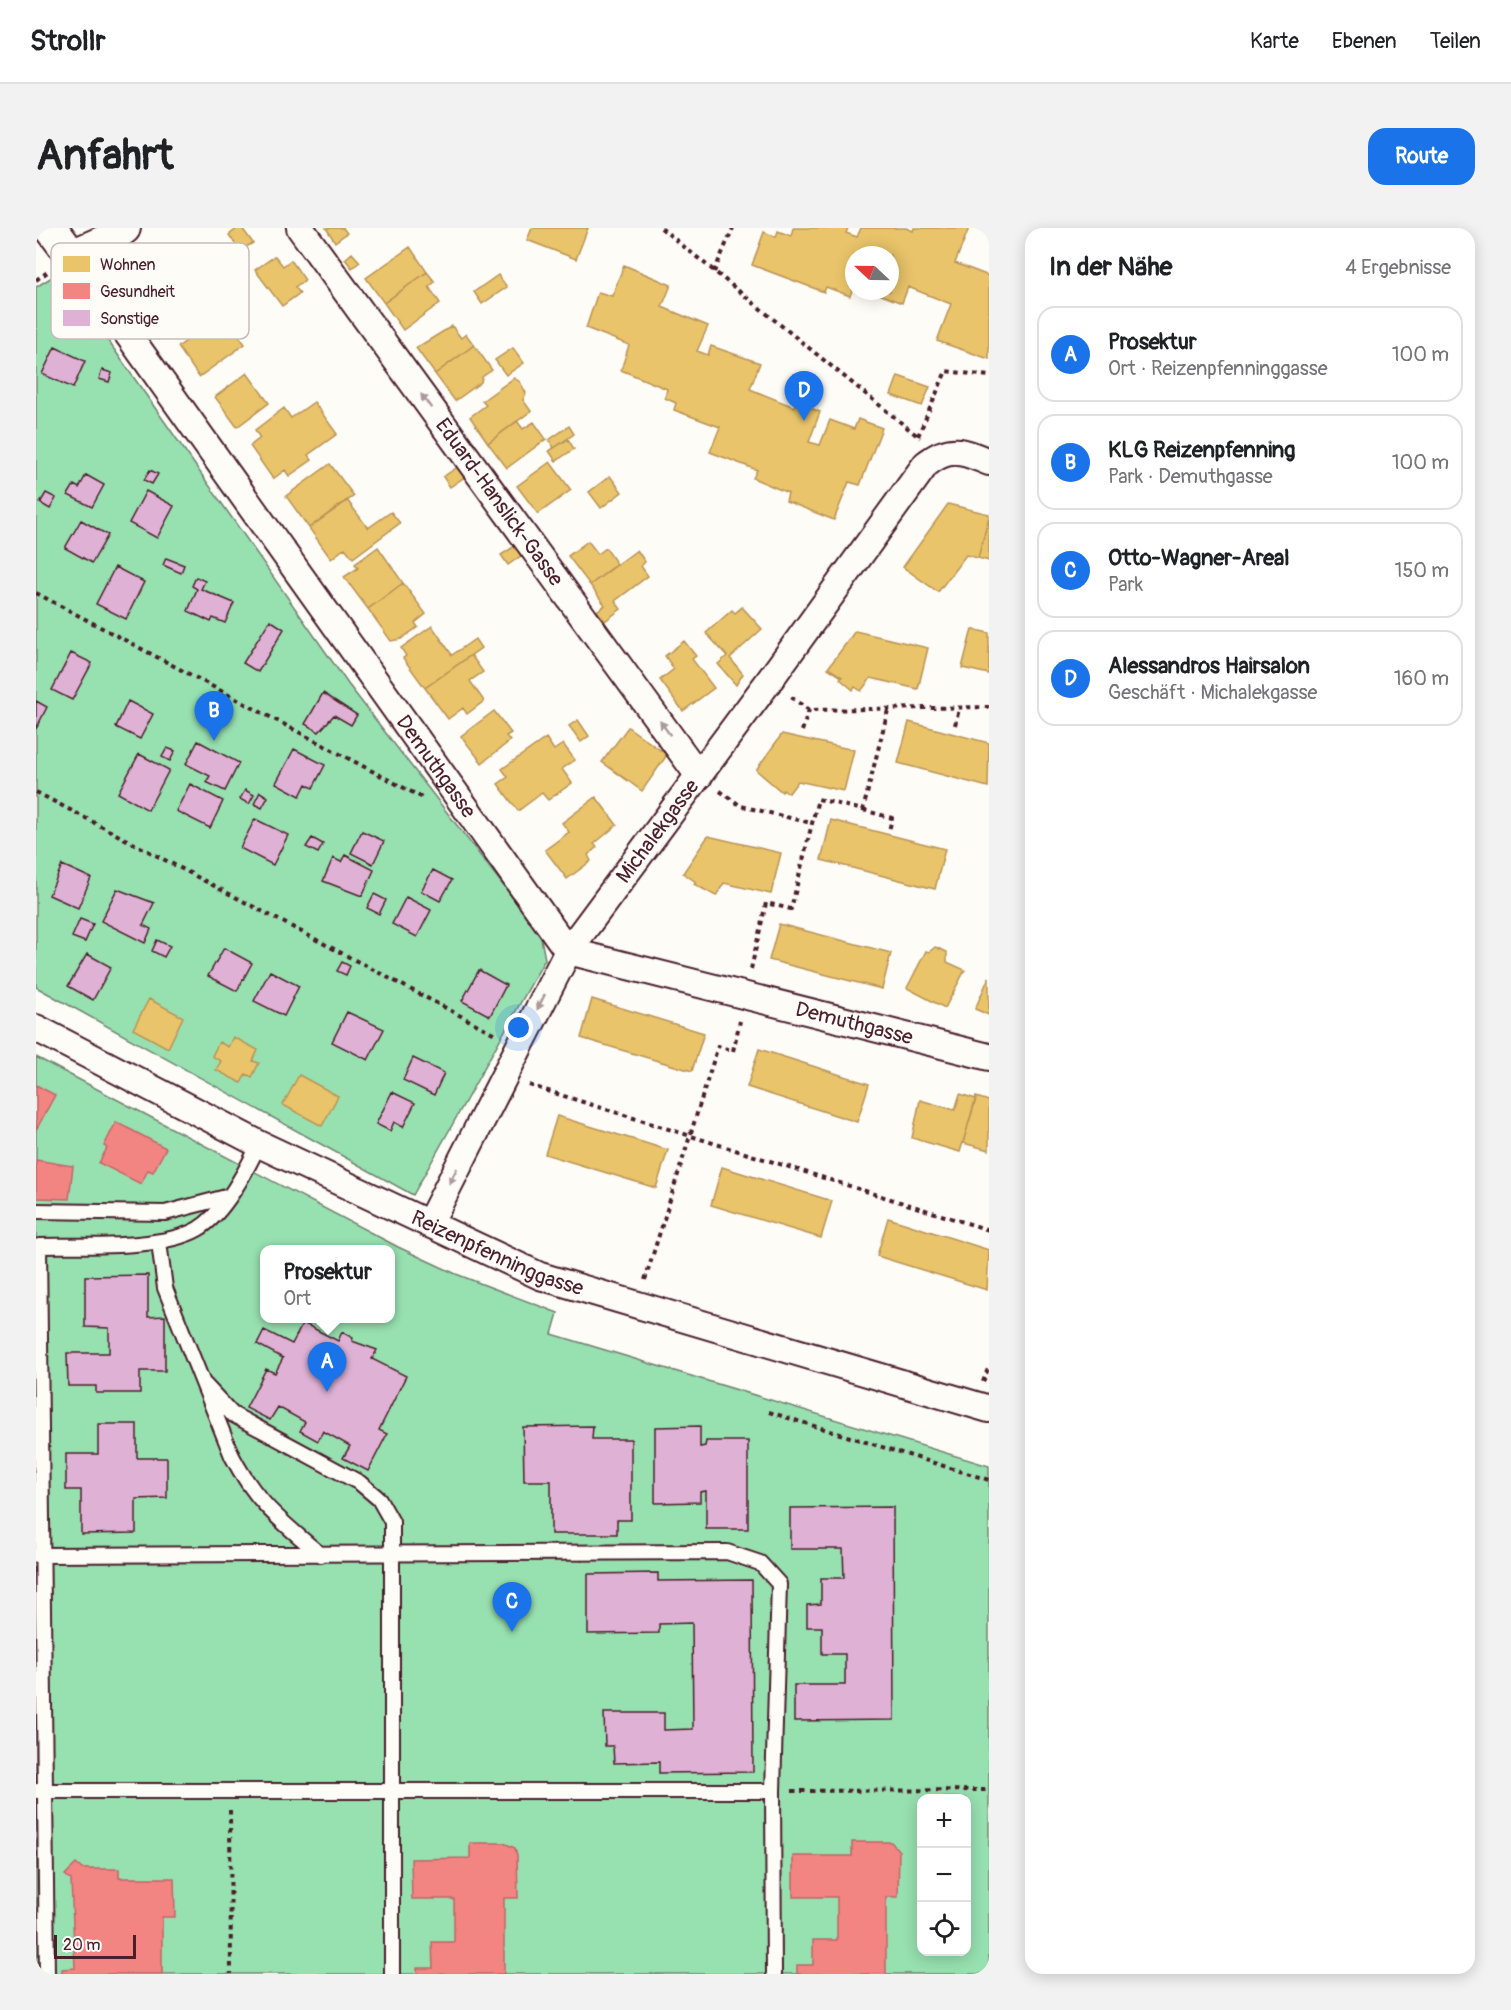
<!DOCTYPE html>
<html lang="de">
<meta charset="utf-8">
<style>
body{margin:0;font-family:Pangolin,sans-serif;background:#f2f2f2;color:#202124}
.controls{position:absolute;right:18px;bottom:18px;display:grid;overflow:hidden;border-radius:12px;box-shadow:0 3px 15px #0003}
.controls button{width:54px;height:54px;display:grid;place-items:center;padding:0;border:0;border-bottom:2px solid #e0e0e0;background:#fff;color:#202124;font:30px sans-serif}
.compass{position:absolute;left:809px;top:18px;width:54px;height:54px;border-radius:50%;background:#fff;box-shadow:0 3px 15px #0003;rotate:292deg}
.scale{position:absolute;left:18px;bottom:15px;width:82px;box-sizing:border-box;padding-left:6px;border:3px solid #4a1f2b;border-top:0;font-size:16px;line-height:21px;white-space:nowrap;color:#4a1f2b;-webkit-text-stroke:4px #fdfcf7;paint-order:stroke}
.you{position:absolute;left:483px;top:800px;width:21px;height:21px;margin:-15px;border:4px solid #fff;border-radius:50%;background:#1a73e8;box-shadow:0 0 0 9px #1a73e833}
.badge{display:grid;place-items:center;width:39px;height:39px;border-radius:50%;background:#1a73e8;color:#fff;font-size:20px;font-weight:700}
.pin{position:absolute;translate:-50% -50px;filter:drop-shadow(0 2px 3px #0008)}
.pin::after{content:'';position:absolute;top:32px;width:21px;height:18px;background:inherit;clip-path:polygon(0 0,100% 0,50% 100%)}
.popup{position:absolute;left:224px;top:1017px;width:135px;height:78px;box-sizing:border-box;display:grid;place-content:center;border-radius:12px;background:#fff;filter:drop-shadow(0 2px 4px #0005);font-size:20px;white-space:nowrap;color:#757577}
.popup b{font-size:22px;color:#202124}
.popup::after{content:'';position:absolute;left:50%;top:100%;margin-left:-12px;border:12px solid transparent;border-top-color:#fff}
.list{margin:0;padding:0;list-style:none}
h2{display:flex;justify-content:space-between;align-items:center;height:78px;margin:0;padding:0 24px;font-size:26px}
h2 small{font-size:20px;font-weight:400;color:#757577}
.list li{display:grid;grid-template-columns:39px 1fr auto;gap:18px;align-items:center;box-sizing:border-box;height:96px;margin:0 12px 12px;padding:0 12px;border:2px solid #e0e0e0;border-radius:18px}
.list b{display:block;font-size:22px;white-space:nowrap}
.list p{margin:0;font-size:20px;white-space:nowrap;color:#757577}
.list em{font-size:20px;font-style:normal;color:#757577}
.icon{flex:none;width:33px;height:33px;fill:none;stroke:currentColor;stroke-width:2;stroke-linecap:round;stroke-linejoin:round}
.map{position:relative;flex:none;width:953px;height:1746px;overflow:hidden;border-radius:18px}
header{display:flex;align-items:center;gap:36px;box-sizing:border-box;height:84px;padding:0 30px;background:#fff;border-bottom:2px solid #e0e0e0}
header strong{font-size:28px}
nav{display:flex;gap:33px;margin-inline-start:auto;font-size:21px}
.intro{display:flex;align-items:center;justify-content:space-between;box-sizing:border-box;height:144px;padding:0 36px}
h1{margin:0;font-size:42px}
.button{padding:15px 27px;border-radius:18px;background:#1a73e8;color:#fff;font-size:21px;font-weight:700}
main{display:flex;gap:36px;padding:0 36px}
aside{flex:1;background:#fff;border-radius:18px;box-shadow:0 3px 15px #0003}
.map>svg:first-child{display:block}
.green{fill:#97e0b0;stroke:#70806e;stroke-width:1.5;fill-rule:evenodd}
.homes{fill:#e9c46a;stroke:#b99257;stroke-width:1.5}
.health{fill:#f28482;stroke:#c06668;stroke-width:1.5}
.building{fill:#dfb1d5;stroke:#4a1f2b;stroke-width:1.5}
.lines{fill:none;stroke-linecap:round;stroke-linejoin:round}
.service-casing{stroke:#4a1f2b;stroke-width:18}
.minor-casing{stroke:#4a1f2b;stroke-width:30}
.tertiary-casing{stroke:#4a1f2b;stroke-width:36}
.path{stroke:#4a1f2b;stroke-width:4;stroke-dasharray:4.5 4.5;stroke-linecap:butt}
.service{stroke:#fdfcf7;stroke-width:14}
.minor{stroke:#fdfcf7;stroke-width:26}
.tertiary{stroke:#fdfcf7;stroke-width:32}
.oneway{fill:#ac999b}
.labels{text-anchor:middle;stroke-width:6;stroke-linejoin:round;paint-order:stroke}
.street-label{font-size:21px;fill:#4a1f2b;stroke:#fdfcf7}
.key{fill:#fdfcf7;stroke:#c7baba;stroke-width:1.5}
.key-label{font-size:16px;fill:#4a1f2b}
</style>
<header>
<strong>Strollr</strong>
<nav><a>Karte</a><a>Ebenen</a><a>Teilen</a></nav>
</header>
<div class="intro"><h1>Anfahrt</h1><a class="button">Route</a></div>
<main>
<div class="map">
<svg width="953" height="1746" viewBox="0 0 953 1746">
<rect width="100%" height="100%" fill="#fdfcf7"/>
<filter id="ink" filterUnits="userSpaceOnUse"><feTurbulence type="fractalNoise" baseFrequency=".0167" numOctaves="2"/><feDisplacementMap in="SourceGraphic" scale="12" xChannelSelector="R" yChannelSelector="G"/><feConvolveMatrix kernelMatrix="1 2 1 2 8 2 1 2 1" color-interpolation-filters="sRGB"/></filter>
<g filter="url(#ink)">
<path class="green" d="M 24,44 L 312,456 L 504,705 L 509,731 L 377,967 L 0,759 L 0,59 Z
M 0,829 L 362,1019 L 420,1046 L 522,1085 L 516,1106 L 953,1238 L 953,1746 L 0,1746 ZM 228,1022 L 354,1022 L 354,1090 L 228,1090 ZM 886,1570 L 930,1570 L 930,1724 L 886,1724 Z"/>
<path class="homes" d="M 202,0 L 206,0 L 217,15 L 204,23 L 193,7 Z
M 290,0 L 307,0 L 311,5 L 299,14 Z
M 496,0 L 552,0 L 540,31 L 491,12 Z
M 757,0 L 812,0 L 810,5 L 821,9 L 825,0 L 870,0 L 877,3 L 878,0 L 933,0 L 919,35 L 953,48 L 953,131 L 901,113 L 915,76 L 872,59 L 866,75 L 835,63 L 854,63 L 854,27 L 818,27 L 818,57 L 814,68 L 790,59 L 788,64 L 716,37 L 728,4 L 740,9 L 742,3 L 755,8 Z
M 374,19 L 391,44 L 348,75 L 330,50 Z
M 316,25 L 324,34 L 316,40 L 309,31 Z
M 122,27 L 158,75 L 127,99 L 91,51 Z
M 239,28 L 247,38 L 255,32 L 269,52 L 259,59 L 264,65 L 246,78 L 219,42 Z
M 588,37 L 635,57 L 626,79 L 672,98 L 661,123 L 672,127 L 675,118 L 724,135 L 714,161 L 758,179 L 760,174 L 784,184 L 773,214 L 784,217 L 794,192 L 818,201 L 822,191 L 846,200 L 824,257 L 813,254 L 798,292 L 750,273 L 752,265 L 717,250 L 721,242 L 674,224 L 684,199 L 638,182 L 640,175 L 629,170 L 631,161 L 585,142 L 593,117 L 550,100 L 562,64 L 576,68 Z
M 391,44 L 399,54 L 393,59 L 404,75 L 367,102 L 348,75 Z
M 462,47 L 471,59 L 446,76 L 438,64 Z
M 187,86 L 209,116 L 163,149 L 142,119 Z
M 416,98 L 425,110 L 430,106 L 438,117 L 399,146 L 380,120 Z
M 438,117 L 456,142 L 446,149 L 445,154 L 419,173 L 399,146 Z
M 477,120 L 488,135 L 470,147 L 459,132 Z
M 211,145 L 233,175 L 201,199 L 179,169 Z
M 862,148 L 894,159 L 886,178 L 855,167 Z
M 478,150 L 484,154 L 490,165 L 487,172 L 495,183 L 452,215 L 434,189 L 450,177 L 446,173 Z
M 278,174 L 301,206 L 272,227 L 276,232 L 253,248 L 249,242 L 237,251 L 214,218 L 224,210 L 219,202 L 248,180 L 255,190 Z
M 481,193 L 487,201 L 498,194 L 510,211 L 471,240 L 452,215 Z
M 533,198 L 538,206 L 518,220 L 513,212 Z
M 532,211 L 538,221 L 520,233 L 513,223 Z
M 514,234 L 535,262 L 502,286 L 481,258 Z
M 294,236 L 318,268 L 273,300 L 250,268 Z
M 423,238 L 430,248 L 414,259 L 407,249 Z
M 574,248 L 586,264 L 565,280 L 553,264 Z
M 311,272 L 332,300 L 355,284 L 364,295 L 317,330 L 309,320 L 295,331 L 273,300 Z
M 912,276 L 953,286 L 953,289 L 942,330 L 930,327 L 902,364 L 867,339 Z
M 953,289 L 953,333 L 942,330 Z
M 552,313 L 562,326 L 570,320 L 581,336 L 554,357 L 532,328 Z
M 482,316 L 489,325 L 472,337 L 465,327 Z
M 342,319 L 367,355 L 332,381 L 308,349 L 322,340 L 319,336 Z
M 601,322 L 609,334 L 605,338 L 612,348 L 579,373 L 585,381 L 569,393 L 561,383 L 569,377 L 554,357 Z
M 367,355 L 390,386 L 379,395 L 382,399 L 365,411 L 355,413 L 332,381 Z
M 706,379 L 726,401 L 694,430 L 707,446 L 700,457 L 682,436 L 691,428 L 670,405 L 696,382 L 699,385 Z
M 396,398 L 416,427 L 439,411 L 445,420 L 389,460 L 367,430 L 370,428 L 365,420 Z
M 936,401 L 953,405 L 953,446 L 926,440 Z
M 819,403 L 892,420 L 882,461 L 835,450 L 825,463 L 819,459 L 817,462 L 804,451 L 806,449 L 792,440 Z
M 648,413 L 660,428 L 656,431 L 678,460 L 647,483 L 624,452 L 638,441 L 629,428 Z
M 435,427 L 447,444 L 434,453 L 448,473 L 431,486 L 427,480 L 412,491 L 389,460 Z
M 458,483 L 475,505 L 470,508 L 474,513 L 446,535 L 425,508 Z
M 542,492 L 553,508 L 545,514 L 533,498 Z
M 873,494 L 953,515 L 952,559 L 862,535 Z
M 592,499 L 631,527 L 606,563 L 566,534 Z
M 746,506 L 818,522 L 808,563 L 762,553 L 753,565 L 747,562 L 746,564 L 720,542 Z
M 510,510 L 518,522 L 527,516 L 539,532 L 526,541 L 536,555 L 512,572 L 506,565 L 482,583 L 462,556 L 472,549 L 466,541 Z
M 560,569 L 581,597 L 558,616 L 561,619 L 552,627 L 555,633 L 531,651 L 509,622 L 533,604 L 526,595 Z
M 795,592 L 909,621 L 899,661 L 785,632 Z
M 672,608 L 745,625 L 735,666 L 688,655 L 680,668 L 658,656 L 660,654 L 647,645 Z
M 743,696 L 855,725 L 846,761 L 733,732 Z
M 899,719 L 911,724 L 911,734 L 929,742 L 909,780 L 871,760 L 890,723 L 893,724 Z
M 953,749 L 953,787 L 939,781 Z
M 113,771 L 147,789 L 132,820 L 97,801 Z
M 556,771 L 668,805 L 656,843 L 545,810 Z
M 197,809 L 222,822 L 217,833 L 223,835 L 216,849 L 210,846 L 205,855 L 180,842 L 185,833 L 176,828 L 183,814 L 192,819 Z
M 723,821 L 833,856 L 821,894 L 711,859 Z
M 263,847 L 302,868 L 286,898 L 247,877 Z
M 924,866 L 940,871 L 924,924 L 876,910 L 884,872 L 919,882 Z
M 940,869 L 953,873 L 953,922 L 927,915 Z
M 521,888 L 632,922 L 620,960 L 509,926 Z
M 686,939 L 796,973 L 785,1010 L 675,977 Z
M 852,990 L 953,1022 L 951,1062 L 841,1028 Z"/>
<path class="health" d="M 0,857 L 19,867 L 0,902 Z
M 80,894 L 130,920 L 117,944 L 112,942 L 105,956 L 63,935 L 71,920 L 68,918 Z
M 0,932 L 37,938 L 33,971 L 0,970 Z
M 816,1614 L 855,1614 L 863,1623 L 862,1669 L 850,1669 L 850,1746 L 761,1746 L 761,1737 L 777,1737 L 777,1712 L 801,1712 L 801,1669 L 757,1669 L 757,1628 L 816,1628 Z
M 434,1615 L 468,1615 L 479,1620 L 481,1627 L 482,1670 L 468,1670 L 468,1746 L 381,1746 L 381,1740 L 397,1740 L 396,1714 L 418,1714 L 418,1671 L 376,1671 L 375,1631 L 434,1630 Z
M 40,1636 L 46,1641 L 83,1641 L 83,1650 L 138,1650 L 139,1689 L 126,1689 L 126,1746 L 26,1746 L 26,1741 L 39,1740 L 35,1652 L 29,1647 Z"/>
<path class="building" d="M 19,119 L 49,133 L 37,160 L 6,146 Z
M 66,142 L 76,145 L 73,154 L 63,151 Z
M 114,242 L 122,246 L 116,256 L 108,252 Z
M 50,247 L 68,257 L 56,279 L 32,267 L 38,257 L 43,260 Z
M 110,263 L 138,278 L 121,310 L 93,295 Z
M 10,265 L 20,270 L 14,281 L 4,275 Z
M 45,292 L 72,307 L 56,335 L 29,320 Z
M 130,330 L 148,337 L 145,345 L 127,337 Z
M 79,339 L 108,354 L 90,391 L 60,376 Z
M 160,349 L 169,353 L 165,361 L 198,375 L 189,395 L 177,390 L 175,394 L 152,383 L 161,361 L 156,358 Z
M 234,392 L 248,401 L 222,444 L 207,435 Z
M 35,425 L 56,435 L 36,472 L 16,462 Z
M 287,465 L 321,487 L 315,497 L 298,487 L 283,504 L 269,496 Z
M 0,473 L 11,479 L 0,501 Z
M 92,473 L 117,486 L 104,511 L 80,499 Z
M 181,477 L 191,483 L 186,493 L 175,487 Z
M 162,513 L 203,535 L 189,563 L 170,554 L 174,548 L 150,536 Z
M 131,520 L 139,523 L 134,533 L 126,529 Z
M 258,521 L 289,537 L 277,560 L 270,556 L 264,568 L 240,555 Z
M 103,526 L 133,542 L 112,582 L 82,565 Z
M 154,556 L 187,573 L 174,600 L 140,583 Z
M 209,562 L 218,567 L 213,576 L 204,571 Z
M 224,564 L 232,569 L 226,580 L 218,576 Z
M 219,591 L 252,607 L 237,637 L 204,620 Z
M 326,603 L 348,613 L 337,636 L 315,625 Z
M 276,610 L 287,616 L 282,625 L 270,619 Z
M 309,627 L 338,642 L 326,668 L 287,653 L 297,630 L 305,634 Z
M 26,637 L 55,650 L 42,680 L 13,667 Z
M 397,642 L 416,652 L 404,673 L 385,663 Z
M 81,661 L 118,675 L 107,697 L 115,701 L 109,715 L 65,693 Z
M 338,666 L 350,672 L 343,686 L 331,680 Z
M 370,669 L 395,682 L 381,709 L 356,696 Z
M 44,691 L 57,696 L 49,714 L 36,709 Z
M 121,712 L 134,718 L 128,729 L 116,723 Z
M 188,720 L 216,735 L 201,763 L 172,748 Z
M 51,726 L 75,739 L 57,772 L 32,758 Z
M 306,734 L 314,738 L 310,747 L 301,743 Z
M 443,742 L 470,757 L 454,788 L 426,773 Z
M 234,743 L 263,758 L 248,788 L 218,773 Z
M 311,784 L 348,801 L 332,832 L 296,814 Z
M 377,830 L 408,845 L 398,867 L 367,852 Z
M 356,864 L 379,875 L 367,899 L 358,894 L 354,903 L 340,896 Z
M 112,1047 L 112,1089 L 129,1088 L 129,1143 L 104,1143 L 104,1165 L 60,1165 L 60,1158 L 32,1158 L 31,1125 L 73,1125 L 73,1100 L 49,1099 L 49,1048 Z
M 267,1095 L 302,1113 L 306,1104 L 317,1110 L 316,1113 L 341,1122 L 336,1131 L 370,1148 L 343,1202 L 351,1206 L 332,1243 L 307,1230 L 314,1218 L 287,1203 L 282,1213 L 264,1203 L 269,1194 L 242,1179 L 234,1192 L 210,1180 L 230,1141 L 239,1145 L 247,1130 L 221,1116 L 228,1102 L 256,1116 Z
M 62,1196 L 101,1196 L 101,1230 L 131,1230 L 131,1270 L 100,1271 L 100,1305 L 45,1306 L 45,1262 L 30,1262 L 30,1226 L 62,1226 Z
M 557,1198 L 556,1211 L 595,1211 L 595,1292 L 581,1292 L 581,1306 L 515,1306 L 515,1253 L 488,1253 L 487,1199 Z
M 664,1198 L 664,1219 L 669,1218 L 670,1213 L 712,1213 L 712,1301 L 670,1301 L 670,1263 L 664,1264 L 664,1274 L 619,1275 L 619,1199 Z
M 857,1279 L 858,1492 L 758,1493 L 758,1457 L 809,1457 L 809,1426 L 786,1426 L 786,1399 L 771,1399 L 771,1377 L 785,1376 L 785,1350 L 808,1350 L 807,1321 L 754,1321 L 754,1280 Z
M 622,1345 L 622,1353 L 716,1352 L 717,1544 L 623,1545 L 623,1534 L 578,1535 L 577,1518 L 569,1518 L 568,1485 L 628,1485 L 628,1502 L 657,1501 L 656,1395 L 623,1396 L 623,1405 L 552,1406 L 552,1346 Z"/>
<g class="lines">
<defs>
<path id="service" d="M 0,983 L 129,985 L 194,968
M 123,1014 L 129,1060 L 196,1228 C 221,1276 245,1293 285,1327
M 169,1157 L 196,1186 L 324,1255 L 343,1271 L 356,1294 L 356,1746
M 0,1327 L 691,1324 L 724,1335 L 743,1356 L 737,1563 L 738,1746
M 1,1563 L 737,1563
M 11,1746 L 3,1018 C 47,1017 125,1022 162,1001 C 188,986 210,943 223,916"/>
<g id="minor">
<path id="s1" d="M 264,0 L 663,548"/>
<path id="s2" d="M 36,28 L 532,723 L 953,829"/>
<path id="s3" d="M 0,800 L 223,916 L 504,1048 L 953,1181"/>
<path id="s4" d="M 393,996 L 532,723 L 733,453 L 890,236 C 914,217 927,223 953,234"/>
</g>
<path id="tertiary" d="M 15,0 L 36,28 L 70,13 L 88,0"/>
</defs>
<use href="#service" class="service-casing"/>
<use href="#minor" class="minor-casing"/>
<use href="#tertiary" class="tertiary-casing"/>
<path class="path" d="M 625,0 L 884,210
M 678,44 L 697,0
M 0,52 L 13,43
M 882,208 L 910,143 L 953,148
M 0,365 L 389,571
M 755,469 L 773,482 L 953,479
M 919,497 L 923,481
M 766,503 L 773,482
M 684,563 L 705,578 L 775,595
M 0,564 L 461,807
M 827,582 L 856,590 L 853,603
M 715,741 L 730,675 L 755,681 L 782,571 L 827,582 L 852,482
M 493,857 L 953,1002
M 609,1052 L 682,818 L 697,823 L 704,793
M 947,1154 L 953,1138
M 733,1184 L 953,1252
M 756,1563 L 953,1562
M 194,1582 L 195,1746"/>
<use href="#service" class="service"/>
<use href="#minor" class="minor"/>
<use href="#tertiary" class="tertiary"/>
</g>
<defs><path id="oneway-solid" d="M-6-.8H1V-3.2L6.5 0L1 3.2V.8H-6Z" transform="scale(1.5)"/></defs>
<g class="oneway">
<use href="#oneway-solid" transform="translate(390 173) rotate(-126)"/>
<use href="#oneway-solid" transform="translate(629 500) rotate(-126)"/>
<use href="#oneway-solid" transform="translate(505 774) rotate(117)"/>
<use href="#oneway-solid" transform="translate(417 948) rotate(117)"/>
</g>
</g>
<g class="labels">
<g class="street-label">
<text dy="7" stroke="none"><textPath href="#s1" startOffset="339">Eduard-Hanslick-Gasse</textPath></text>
<text dy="7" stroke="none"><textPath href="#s2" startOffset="627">Demuthgasse</textPath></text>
<text dy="7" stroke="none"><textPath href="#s4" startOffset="456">Michalekgasse</textPath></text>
<text dy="7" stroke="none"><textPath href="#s2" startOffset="1149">Demuthgasse</textPath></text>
<text dy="7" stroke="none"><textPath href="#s3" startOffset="514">Reizenpfenninggasse</textPath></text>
</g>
</g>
<rect x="15" y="15" width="198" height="96" rx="9" class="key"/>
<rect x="27" y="28" width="27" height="16" fill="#e9c46a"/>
<rect x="27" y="55" width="27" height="16" fill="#f28482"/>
<rect x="27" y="82" width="27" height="16" fill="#dfb1d5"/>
<g class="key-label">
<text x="64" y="42">Wohnen</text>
<text x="64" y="69">Gesundheit</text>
<text x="64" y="96">Sonstige</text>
</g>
</svg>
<div class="controls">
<button>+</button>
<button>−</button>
<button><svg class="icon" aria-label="locate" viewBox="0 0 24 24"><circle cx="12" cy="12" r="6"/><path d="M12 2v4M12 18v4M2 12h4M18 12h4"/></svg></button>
</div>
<svg class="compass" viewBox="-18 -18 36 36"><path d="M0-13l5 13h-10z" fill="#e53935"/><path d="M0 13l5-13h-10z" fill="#757577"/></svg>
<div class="scale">20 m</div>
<div class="you"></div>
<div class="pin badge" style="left:291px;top:1164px">A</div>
<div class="popup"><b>Prosektur</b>Ort</div>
<div class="pin badge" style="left:178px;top:513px">B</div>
<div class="pin badge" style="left:476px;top:1404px">C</div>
<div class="pin badge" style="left:768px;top:193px">D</div>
</div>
<aside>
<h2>In der Nähe<small>4 Ergebnisse</small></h2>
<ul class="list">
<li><span class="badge">A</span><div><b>Prosektur</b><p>Ort · Reizenpfenninggasse</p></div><em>100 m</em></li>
<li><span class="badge">B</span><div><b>KLG Reizenpfenning</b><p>Park · Demuthgasse</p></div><em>100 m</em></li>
<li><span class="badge">C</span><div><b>Otto-Wagner-Areal</b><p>Park</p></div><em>150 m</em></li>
<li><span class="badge">D</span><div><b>Alessandros Hairsalon</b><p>Geschäft · Michalekgasse</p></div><em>160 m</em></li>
</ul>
</aside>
</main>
